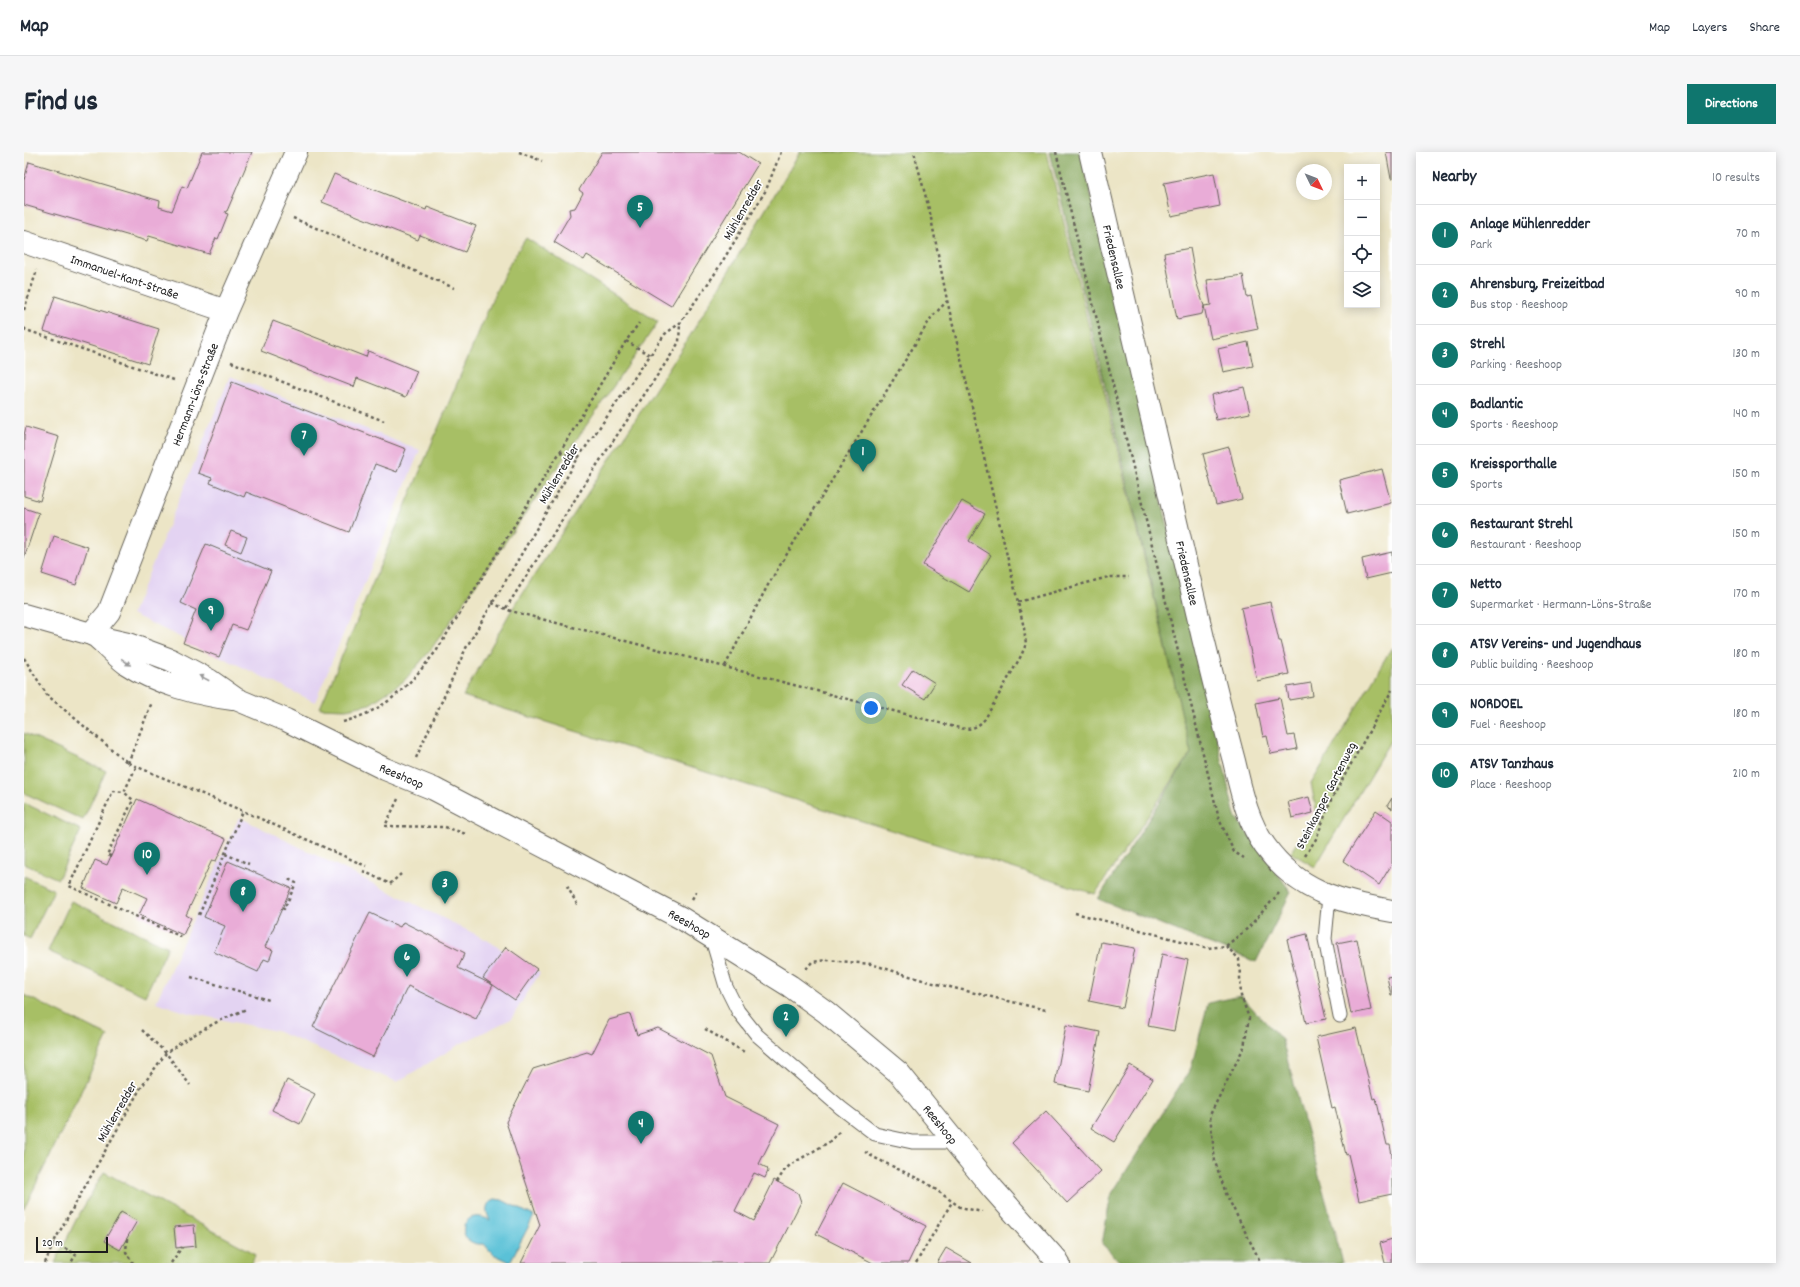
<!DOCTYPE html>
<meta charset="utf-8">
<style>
body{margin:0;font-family:Dekko,sans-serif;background:#f6f6f7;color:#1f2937}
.controls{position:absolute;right:12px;top:12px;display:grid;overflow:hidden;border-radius:0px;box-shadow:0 2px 10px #0003}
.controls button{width:36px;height:36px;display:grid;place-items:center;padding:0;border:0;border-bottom:1px solid #e0e1e3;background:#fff;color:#1f2937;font:20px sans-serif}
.compass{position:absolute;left:1272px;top:12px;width:36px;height:36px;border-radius:50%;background:#fff;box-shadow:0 2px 10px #0003;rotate:133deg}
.scale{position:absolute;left:12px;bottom:10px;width:72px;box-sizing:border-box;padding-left:4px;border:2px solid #1c1c1c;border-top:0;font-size:11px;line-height:14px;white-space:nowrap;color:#1c1c1c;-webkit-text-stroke:3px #fff;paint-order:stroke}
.you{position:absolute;left:847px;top:556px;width:14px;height:14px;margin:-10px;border:3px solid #fff;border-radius:50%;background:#1a73e8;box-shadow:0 0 0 6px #1a73e833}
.badge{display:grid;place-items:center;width:26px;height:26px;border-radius:50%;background:#0f766e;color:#fff;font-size:13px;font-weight:700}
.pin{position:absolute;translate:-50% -33px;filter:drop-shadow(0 1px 2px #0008)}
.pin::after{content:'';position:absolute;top:21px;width:14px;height:12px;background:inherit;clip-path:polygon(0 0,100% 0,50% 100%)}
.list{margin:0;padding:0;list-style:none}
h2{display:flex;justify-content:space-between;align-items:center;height:52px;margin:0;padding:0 16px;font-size:17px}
h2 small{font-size:13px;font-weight:400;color:#747a83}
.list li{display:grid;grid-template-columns:26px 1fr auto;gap:12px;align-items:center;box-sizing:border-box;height:60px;padding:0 16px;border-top:1px solid #e0e1e3}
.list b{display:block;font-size:15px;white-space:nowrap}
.list p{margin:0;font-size:13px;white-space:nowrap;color:#747a83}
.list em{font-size:13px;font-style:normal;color:#747a83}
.icon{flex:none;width:22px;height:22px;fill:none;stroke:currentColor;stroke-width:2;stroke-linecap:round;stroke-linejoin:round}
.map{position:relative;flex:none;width:1368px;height:1111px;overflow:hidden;border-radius:0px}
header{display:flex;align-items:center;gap:24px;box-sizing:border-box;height:56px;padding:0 20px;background:#fff;border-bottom:1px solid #e0e1e3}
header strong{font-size:19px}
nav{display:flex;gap:22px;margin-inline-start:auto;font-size:14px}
.intro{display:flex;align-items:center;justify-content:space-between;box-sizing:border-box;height:96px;padding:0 24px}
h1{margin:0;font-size:28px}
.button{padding:10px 18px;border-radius:0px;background:#0f766e;color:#fff;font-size:14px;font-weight:700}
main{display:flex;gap:24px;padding:0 24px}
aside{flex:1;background:#fff;border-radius:0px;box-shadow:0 2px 10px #0003}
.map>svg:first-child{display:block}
.built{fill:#e3d3f2}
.green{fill:#a7bf65;stroke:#626e40}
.forest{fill:#85a65a;stroke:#50613b}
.water{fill:#5ac1d7;stroke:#3b6e7a}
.building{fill:#e9acd7}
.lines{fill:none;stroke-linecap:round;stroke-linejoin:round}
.lane-casing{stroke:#656258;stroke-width:15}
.street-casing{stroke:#656258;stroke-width:24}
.secondary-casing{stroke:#656258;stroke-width:24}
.path{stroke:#656258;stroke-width:2.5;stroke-dasharray:3 3;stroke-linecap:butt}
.lane{stroke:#fff;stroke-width:13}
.street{stroke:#fff;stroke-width:22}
.secondary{stroke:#fff;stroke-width:22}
.oneway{fill:#999}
.labels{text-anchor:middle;stroke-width:3.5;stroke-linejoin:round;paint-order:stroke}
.street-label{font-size:13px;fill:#1c1c1c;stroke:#fff}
</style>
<header>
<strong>Map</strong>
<nav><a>Map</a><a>Layers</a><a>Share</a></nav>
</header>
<div class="intro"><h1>Find us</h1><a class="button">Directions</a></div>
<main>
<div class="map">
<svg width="1368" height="1111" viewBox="0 0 1368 1111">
<rect width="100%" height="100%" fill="#fff"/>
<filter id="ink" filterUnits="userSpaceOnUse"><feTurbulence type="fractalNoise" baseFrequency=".025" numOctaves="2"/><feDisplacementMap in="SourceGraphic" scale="8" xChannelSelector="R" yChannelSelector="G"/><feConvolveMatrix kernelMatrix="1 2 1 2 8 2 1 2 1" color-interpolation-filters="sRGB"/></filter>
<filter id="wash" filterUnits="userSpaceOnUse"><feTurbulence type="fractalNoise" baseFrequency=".012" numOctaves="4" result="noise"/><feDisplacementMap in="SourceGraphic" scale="16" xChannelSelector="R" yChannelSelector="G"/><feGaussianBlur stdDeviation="0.9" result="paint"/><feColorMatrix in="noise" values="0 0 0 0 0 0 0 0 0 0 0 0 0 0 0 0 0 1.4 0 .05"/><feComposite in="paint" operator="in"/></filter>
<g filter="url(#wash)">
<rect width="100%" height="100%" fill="#ece5c6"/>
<path class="built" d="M 206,224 L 396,298 L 291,550 L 108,462 Z
M 215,665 L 463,788 L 516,821 L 487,867 L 436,892 L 373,930 L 252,879 L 161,860 L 132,850 Z"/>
<path class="green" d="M 776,0 L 1023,0 L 1167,601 L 1071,742 L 439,544 L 487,459 L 667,182 Z
M 502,86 L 634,170 L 405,500 L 380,529 L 346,552 L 322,557 L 296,556 L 472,139 L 485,113 Z
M 1368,495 L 1368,586 L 1291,715 L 1267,701 L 1293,662 L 1287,632 Z
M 0,581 L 82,619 L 59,668 L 0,641 Z
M 0,651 L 57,678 L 34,727 L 0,712 Z
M 0,724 L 30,738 L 6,787 L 0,784 Z
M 47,749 L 144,795 L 121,844 L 24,799 Z
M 0,843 L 84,884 L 0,1057 Z
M 80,1020 L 232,1102 L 227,1111 L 31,1111 L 52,1068 Z"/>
<path class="forest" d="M 1026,0 L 1057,0 L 1211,664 L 1267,740 L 1232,810 L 1074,747 L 1167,601 Z
M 1217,844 L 1258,888 L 1319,1111 L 1098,1111 L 1078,1092 L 1087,1043 L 1167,916 L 1184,851 Z"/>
<path class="water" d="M 471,1047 L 478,1048 L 510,1064 L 486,1110 L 469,1102 L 460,1092 C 430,1095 434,1053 466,1068 C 461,1059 461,1051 471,1047 Z"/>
<g id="blocks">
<path class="building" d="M 178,0 L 228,0 L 203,59 L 202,59 L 201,61 L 204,62 L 194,87 L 192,86 L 185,102 L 125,84 L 123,89 L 0,53 L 0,28 L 5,10 L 136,49 L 135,55 L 148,59 L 158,34 L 163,36 Z
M 578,0 L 715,0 L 734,12 L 647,154 L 563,103 L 560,108 L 530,90 L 546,63 L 545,57 L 551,56 L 559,41 L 555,38 Z
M 1362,0 L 1368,0 L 1368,27 L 1367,27 Z
M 1190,21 L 1196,54 L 1147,64 L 1140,31 Z
M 310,22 L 402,58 L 403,55 L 452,74 L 441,100 L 396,83 L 394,88 L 298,50 Z
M 1166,96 L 1172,129 L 1180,154 L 1178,162 L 1153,167 L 1140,101 Z
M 1219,123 L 1223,145 L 1227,144 L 1234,177 L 1187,187 L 1180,154 L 1187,153 L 1183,128 Z
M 31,144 L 135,177 L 124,212 L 20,179 Z
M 249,169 L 342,205 L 344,199 L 393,219 L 382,245 L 333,226 L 330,235 L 237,199 Z
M 1224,190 L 1229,214 L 1199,220 L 1194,197 Z
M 208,230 L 382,297 L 373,320 L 351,312 L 325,380 L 222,340 L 220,345 L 186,331 L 188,326 L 174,321 Z
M 1220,235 L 1226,261 L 1192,268 L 1187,243 Z
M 2,275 L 35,285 L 16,349 L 0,344 L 0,283 Z
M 1205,295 L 1218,347 L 1192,353 L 1179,302 Z
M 1358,317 L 1367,351 L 1323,362 L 1315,328 Z
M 938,349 L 961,362 L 945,389 L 967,403 L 945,440 L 899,413 Z
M 0,356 L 15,361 L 0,406 Z
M 207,379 L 223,385 L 217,400 L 201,393 Z
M 30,384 L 64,395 L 52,433 L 18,422 Z
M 182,392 L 247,419 L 222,478 L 208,473 L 195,505 L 159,491 L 172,458 L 157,451 Z
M 1368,400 L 1368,421 L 1342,427 L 1338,407 Z
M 1246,450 L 1255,489 L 1257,489 L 1265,522 L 1233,529 L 1217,456 Z
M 889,517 L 911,531 L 901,547 L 878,533 Z
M 1287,531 L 1289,544 L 1265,548 L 1263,535 Z
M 1256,546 L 1264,584 L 1270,583 L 1273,597 L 1247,602 L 1243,584 L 1239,585 L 1232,551 Z
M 1285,645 L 1289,661 L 1268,666 L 1264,650 Z
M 1368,646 L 1368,657 L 1363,654 Z
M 113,647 L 202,687 L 192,709 L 188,708 L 162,763 L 167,766 L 159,783 L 115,763 L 123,746 L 99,735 L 92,751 L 59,736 L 71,708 L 83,713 Z
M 1352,658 L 1368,669 L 1368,712 L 1355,733 L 1319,709 Z
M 204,709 L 267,736 L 241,795 L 249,798 L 245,809 L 240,807 L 234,820 L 190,800 L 201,774 L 180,765 Z
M 346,761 L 376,775 L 379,770 L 441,801 L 434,816 L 469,833 L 452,867 L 384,834 L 349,905 L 289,875 Z
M 1283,782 L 1302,867 L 1282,871 L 1263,787 Z
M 1333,787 L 1347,858 L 1327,862 L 1313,791 Z
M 1077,790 L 1111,796 L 1099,856 L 1065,849 Z
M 482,795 L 513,817 L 491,848 L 459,826 Z
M 1138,802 L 1164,808 L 1150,879 L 1124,874 Z
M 1368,824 L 1368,843 L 1367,843 L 1363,825 Z
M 606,862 L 613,883 L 634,876 L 687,904 L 701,945 L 755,972 L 735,1012 L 743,1016 L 744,1019 L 741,1026 L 730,1021 L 711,1059 L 730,1069 L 750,1028 L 774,1041 L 777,1050 L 746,1111 L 497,1111 L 516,1073 L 482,970 L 509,917 L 563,900 L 568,902 L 585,868 Z
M 1042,873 L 1076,880 L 1064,939 L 1031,932 Z
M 1332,876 L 1349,947 L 1352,946 L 1363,993 L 1366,993 L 1368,1003 L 1368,1042 L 1335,1049 L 1324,1002 L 1322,1003 L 1311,955 L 1308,956 L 1292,885 Z
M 1106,913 L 1129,927 L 1090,990 L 1067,976 Z
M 263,928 L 291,942 L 276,972 L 248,958 Z
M 1022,959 L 1077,1019 L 1043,1051 L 988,991 Z
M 819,1031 L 902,1074 L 884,1111 L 849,1111 L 792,1082 Z
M 97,1060 L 113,1069 L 96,1098 L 80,1089 Z
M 170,1073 L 172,1094 L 152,1096 L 150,1075 Z
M 1368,1087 L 1368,1111 L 1361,1111 L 1356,1091 Z
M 922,1096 L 948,1111 L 913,1111 Z"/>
</g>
</g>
<g filter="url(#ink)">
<use href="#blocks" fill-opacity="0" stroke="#656258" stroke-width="1"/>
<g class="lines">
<defs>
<path id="lane" d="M 1305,744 L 1301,787 L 1316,864
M 687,784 L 702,835 L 714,859 L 733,883 L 817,956 L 851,982 L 888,990 L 931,990"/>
<path id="street" d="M 1066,0 C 1104,162 1141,324 1179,486 C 1189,527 1199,568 1210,609 C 1217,638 1223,669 1241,694 C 1274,740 1315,749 1368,759
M 0,90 L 202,159
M 67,482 L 85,460 L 202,159 L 272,0"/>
<path id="secondary" d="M 0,463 L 67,482 L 73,485 C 83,494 92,504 103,512 C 131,531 176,543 209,547
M 73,485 L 104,492 L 147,508 L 185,528 L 212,547 L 262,568 L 361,617 L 410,637 L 657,766 L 766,834 L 802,860 L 875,921 L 969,1037 L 1035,1111"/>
</defs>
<use href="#lane" class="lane-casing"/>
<use href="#street" class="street-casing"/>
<use href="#secondary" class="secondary-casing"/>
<path class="path" d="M 495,0 L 518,9
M 1032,0 L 1195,667 L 1210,700 L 1220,706
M 269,66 L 430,136
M 0,158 L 13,118
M 0,176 L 2,178 L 150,228
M 602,189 L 626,203
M 207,210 L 360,269
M 536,300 L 554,306
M 994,450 L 1084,425 L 1105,425
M 468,451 L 487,459 L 923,573 C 940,577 948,581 961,567 L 997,504 L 1002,492 L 1000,476 L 923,148 L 906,61 L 890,0
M 482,456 L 573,313 L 647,203 L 655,190 L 656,172
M 0,506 L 23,543 L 104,611 L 219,659 L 342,714
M 701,514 L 744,433 L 907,166 L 923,149
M 319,570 C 365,557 384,534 413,498 L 536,300 L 602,189 L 615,171
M 392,606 L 442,496 L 554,306 L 641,182 L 656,171 L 690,123 L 742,38 L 757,0
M 104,611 L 128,550
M 112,615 L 100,640 L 89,639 L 45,734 L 158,785
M 374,647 L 361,674 L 421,675 L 442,682
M 201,702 L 225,712
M 87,704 L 83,703 L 109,648 L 100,640
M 1281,704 L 1292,687 L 1307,648 L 1368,538
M 339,719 L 366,732 L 377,722
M 543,734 L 554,754
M 668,747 L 674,737
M 258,756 L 260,757 L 272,731 L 262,726
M 1051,761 L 1184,796 L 1202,794 L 1224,776 L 1255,741
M 175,763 L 219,659
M 1202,794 L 1215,807 L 1217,844 L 1225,866 L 1220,895 L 1186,963 L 1191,1010 L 1203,1044 L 1235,1107 L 1235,1111
M 782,817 L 788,810 L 803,808 L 847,812 L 905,830 L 1022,858
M 167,825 L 245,848
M 681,877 L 722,901
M 118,878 L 142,901 L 166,933
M 841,1000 L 851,1006 L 901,1030 L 936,1055 L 958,1060
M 753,1030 L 760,1019 L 766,1013 L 805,990 L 816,979
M 103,1087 L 102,1100 L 109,1111
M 30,1091 L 52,1102 L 47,1111
M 21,1111 L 32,1086 L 116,937 L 142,901 L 159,889 L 191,871 L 222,857
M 147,1111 L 158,1095
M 892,1111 L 928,1050"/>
<use href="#lane" class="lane"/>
<use href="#street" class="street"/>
<use href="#secondary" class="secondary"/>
</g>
<defs><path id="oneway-solid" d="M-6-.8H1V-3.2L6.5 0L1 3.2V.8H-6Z"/></defs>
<g class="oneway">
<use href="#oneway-solid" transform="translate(102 510) rotate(36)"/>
<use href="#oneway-solid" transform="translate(180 526) rotate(-152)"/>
</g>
</g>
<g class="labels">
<g class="street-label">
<text transform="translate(718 57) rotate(-60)" y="5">Mühlenredder</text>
<text transform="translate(1091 105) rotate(77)" y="5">Friedensallee</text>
<text transform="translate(101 124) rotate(19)" y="5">Immanuel-Kant-Straße</text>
<text transform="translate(170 242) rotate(-69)" y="5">Hermann-Löns-Straße</text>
<text transform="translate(534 321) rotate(-59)" y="5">Mühlenredder</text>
<text transform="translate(1164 421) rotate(77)" y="5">Friedensallee</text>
<text transform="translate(378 623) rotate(23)" y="5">Reeshoop</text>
<text transform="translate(1301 643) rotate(-63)" y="5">Steinkamper Gartenweg</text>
<text transform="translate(666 771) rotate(30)" y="5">Reeshoop</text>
<text transform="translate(92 959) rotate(-60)" y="5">Mühlenredder</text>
<text transform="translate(917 972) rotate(51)" y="5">Reeshoop</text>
</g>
</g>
</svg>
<div class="controls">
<button>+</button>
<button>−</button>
<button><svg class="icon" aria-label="locate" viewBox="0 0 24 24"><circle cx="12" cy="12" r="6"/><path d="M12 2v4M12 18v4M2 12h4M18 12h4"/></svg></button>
<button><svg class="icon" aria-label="layers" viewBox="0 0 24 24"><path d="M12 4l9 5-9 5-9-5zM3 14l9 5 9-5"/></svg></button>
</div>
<svg class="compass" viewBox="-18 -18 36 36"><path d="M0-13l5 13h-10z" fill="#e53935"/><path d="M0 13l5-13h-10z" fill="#747a83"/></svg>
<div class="scale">20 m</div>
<div class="you"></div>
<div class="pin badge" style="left:839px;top:320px">1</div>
<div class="pin badge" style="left:762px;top:885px">2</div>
<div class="pin badge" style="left:421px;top:752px">3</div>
<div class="pin badge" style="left:617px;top:992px">4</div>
<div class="pin badge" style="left:616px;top:76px">5</div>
<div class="pin badge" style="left:383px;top:825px">6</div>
<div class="pin badge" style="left:280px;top:304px">7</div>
<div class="pin badge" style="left:219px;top:760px">8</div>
<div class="pin badge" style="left:187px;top:479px">9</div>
<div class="pin badge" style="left:123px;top:723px">10</div>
</div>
<aside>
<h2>Nearby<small>10 results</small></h2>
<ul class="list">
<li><span class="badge">1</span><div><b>Anlage Mühlenredder</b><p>Park</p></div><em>70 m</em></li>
<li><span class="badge">2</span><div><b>Ahrensburg, Freizeitbad</b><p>Bus stop · Reeshoop</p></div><em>90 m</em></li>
<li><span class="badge">3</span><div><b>Strehl</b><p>Parking · Reeshoop</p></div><em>130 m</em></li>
<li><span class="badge">4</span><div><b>Badlantic</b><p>Sports · Reeshoop</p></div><em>140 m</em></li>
<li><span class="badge">5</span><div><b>Kreissporthalle</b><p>Sports</p></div><em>150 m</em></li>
<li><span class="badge">6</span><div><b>Restaurant Strehl</b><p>Restaurant · Reeshoop</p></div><em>150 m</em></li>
<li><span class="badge">7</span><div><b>Netto</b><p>Supermarket · Hermann-Löns-Straße</p></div><em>170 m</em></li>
<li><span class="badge">8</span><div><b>ATSV Vereins- und Jugendhaus</b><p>Public building · Reeshoop</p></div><em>180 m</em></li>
<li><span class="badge">9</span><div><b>NORDOEL</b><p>Fuel · Reeshoop</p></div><em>180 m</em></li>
<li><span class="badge">10</span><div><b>ATSV Tanzhaus</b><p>Place · Reeshoop</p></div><em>210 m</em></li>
</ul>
</aside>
</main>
